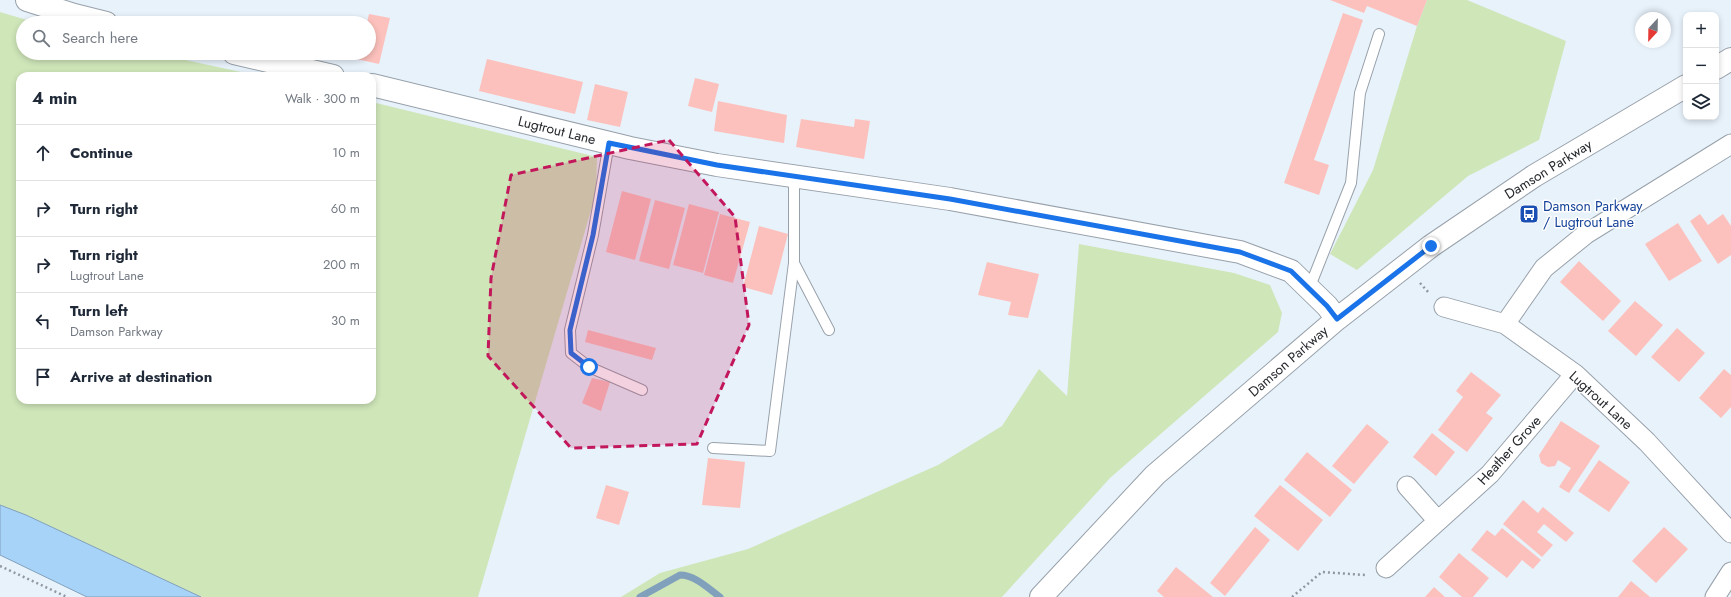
<!DOCTYPE html>
<meta charset="utf-8">
<style>
body{margin:0;font-family:Jost,sans-serif;background:#f6f6f7;color:#1f2937}
.controls{position:absolute;right:12px;top:12px;display:grid;overflow:hidden;border-radius:8px;box-shadow:0 2px 6px #0003}
.controls button{width:36px;height:36px;display:grid;place-items:center;padding:0;border:0;border-bottom:1px solid #e0e1e3;background:#fff;color:#1f2937;font:20px sans-serif}
.compass{position:absolute;left:1635px;top:12px;width:36px;height:36px;border-radius:50%;background:#fff;box-shadow:0 2px 6px #0003;rotate:202deg}
.stop{position:absolute;width:12px;height:12px;margin:-9px;border:3px solid #1a73e8;border-radius:50%;background:#fff}
.stop.end{background:#1a73e8;border-color:#fff;box-shadow:0 1px 4px #0008}
.list{margin:0;padding:0;list-style:none}
h2{display:flex;justify-content:space-between;align-items:center;height:52px;margin:0;padding:0 16px;font-size:17px}
h2 small{font-size:13px;font-weight:400;color:#747a83}
.list li{display:grid;grid-template-columns:26px 1fr auto;gap:12px;align-items:center;box-sizing:border-box;height:56px;padding:0 16px;border-top:1px solid #e0e1e3}
.list b{display:block;font-size:15px;white-space:nowrap}
.list p{margin:0;font-size:13px;white-space:nowrap;color:#747a83}
.list em{font-size:13px;font-style:normal;color:#747a83}
.icon{flex:none;width:22px;height:22px;fill:none;stroke:currentColor;stroke-width:2;stroke-linecap:round;stroke-linejoin:round}
.map{position:relative;flex:none;width:1731px;height:597px;overflow:hidden}
.search{position:absolute;background:#fff;box-shadow:0 2px 6px #0003;left:16px;top:16px;width:360px;height:44px;display:flex;align-items:center;gap:10px;box-sizing:border-box;padding:0 14px;border-radius:22px;color:#747a83;font-size:15px}
.panel{position:absolute;background:#fff;box-shadow:0 2px 6px #0003;left:16px;top:72px;width:360px;height:332px;border-radius:12px}
.map>svg:first-child{display:block}
.green{fill:#cfe6b9}
.water{fill:#a8d3f8;stroke:#81a0bb}
.lines{fill:none;stroke-linecap:round;stroke-linejoin:round}
.stream{stroke:#81a0bb;stroke-width:7}
.building{fill:#fcc1bc}
.service-casing{stroke:#98a1aa;stroke-width:12}
.minor-casing{stroke:#98a1aa;stroke-width:21}
.tertiary-casing{stroke:#98a1aa;stroke-width:24}
.path{stroke:#91979e;stroke-width:2.5;stroke-dasharray:2 3;stroke-linecap:butt}
.service{stroke:#fff;stroke-width:10}
.minor{stroke:#fff;stroke-width:19}
.tertiary{stroke:#fff;stroke-width:22}
.route{stroke:#1a73e8;stroke-width:5}
.marked{fill:#c2185b;fill-opacity:0.2;stroke:#c2185b;stroke-width:3;stroke-dasharray:8 5;stroke-linejoin:round}
.labels{text-anchor:middle;stroke-width:3;stroke-linejoin:round;paint-order:stroke}
.street-label{font-size:14px;fill:#25282c;stroke:#fff}
.transit-label{font-size:14px;fill:#164399;stroke:#fff;text-anchor:start}
</style>
<div class="map">
<svg width="1731" height="597" viewBox="0 0 1731 597">
<rect width="100%" height="100%" fill="#e8f2fb"/>
<path class="green" d="M 1427,0 L 1467,0 L 1566,41 L 1539,140 L 1468,176 L 1357,270 L 1330,254 L 1373,170 L 1417,26 Z
M 0,12 L 37,23 L 23,23 L 23,53 L 153,53 L 259,76 L 20,76 L 20,400 L 372,400 L 372,102 L 597,157 L 596,193 L 478,597 L 201,597 L 0,505 Z
M 1079,244 L 1234,273 L 1270,285 L 1282,313 L 1278,332 L 1110,478 L 1002,597 L 621,597 L 660,573 L 748,549 L 938,465 L 1002,426 L 1039,369 L 1067,396 Z"/>
<path class="water" d="M 0,505 L 26,515 L 201,597 L 87,597 L 0,555 Z"/>
<g class="lines">
<path class="stream" d="M 640,597 L 680,575 C 695,575 709,589 720,597"/>
</g>
<path class="building" d="M 1330,0 L 1427,0 L 1417,26 L 1367,6 L 1364,13 Z
M 1343,13 L 1363,20 L 1314,160 L 1329,165 L 1319,195 L 1284,183 Z
M 369,14 L 390,18 L 379,64 L 334,54 L 369,53 L 369,23 L 367,23 Z
M 329,17 L 352,22 L 352,23 L 328,23 Z
M 487,59 L 583,82 L 575,114 L 479,91 Z
M 695,78 L 719,84 L 712,112 L 688,106 Z
M 595,84 L 628,92 L 620,127 L 587,120 Z
M 718,101 L 787,115 L 784,143 L 714,131 Z
M 801,119 L 854,127 L 855,119 L 870,121 L 864,159 L 796,147 Z
M 622,191 L 651,199 L 635,260 L 606,252 Z
M 655,200 L 685,208 L 669,269 L 639,261 Z
M 689,204 L 719,212 L 703,273 L 673,265 Z
M 720,214 L 750,222 L 733,283 L 704,275 Z
M 1700,214 L 1708,225 L 1723,214 L 1731,226 L 1731,255 L 1718,264 L 1690,221 Z
M 1678,223 L 1702,261 L 1669,281 L 1645,244 Z
M 759,226 L 788,234 L 772,295 L 743,287 Z
M 1579,261 L 1621,301 L 1603,321 L 1560,282 Z
M 987,262 L 1039,274 L 1028,318 L 1008,315 L 1011,302 L 978,295 Z
M 1635,301 L 1663,325 L 1636,356 L 1608,331 Z
M 1677,328 L 1705,353 L 1679,382 L 1651,357 Z
M 588,330 L 656,348 L 652,360 L 585,342 Z
M 1724,369 L 1731,375 L 1731,407 L 1721,418 L 1699,398 Z
M 1471,372 L 1501,395 L 1486,413 L 1493,418 L 1467,452 L 1438,430 L 1463,397 L 1456,391 Z
M 592,378 L 610,382 L 601,411 L 582,403 Z
M 1561,421 L 1600,446 L 1569,493 L 1559,487 L 1571,468 L 1558,460 L 1555,466 L 1548,467 L 1541,463 L 1539,455 Z
M 1367,424 L 1389,442 L 1354,484 L 1332,466 Z
M 1432,433 L 1455,452 L 1436,476 L 1413,457 Z
M 1307,452 L 1352,490 L 1330,517 L 1284,480 Z
M 708,458 L 745,462 L 740,508 L 702,505 Z
M 1599,460 L 1630,482 L 1609,512 L 1578,491 Z
M 606,485 L 629,492 L 619,525 L 596,518 Z
M 1280,485 L 1323,520 L 1298,551 L 1254,516 Z
M 1523,500 L 1538,513 L 1543,507 L 1574,533 L 1566,542 L 1544,524 L 1537,532 L 1553,545 L 1542,557 L 1503,524 Z
M 1255,527 L 1270,540 L 1225,596 L 1210,583 Z
M 1664,527 L 1688,549 L 1656,583 L 1632,561 Z
M 1502,528 L 1541,560 L 1533,569 L 1522,560 L 1507,578 L 1471,550 L 1487,530 L 1495,536 Z
M 1459,553 L 1489,578 L 1473,597 L 1462,597 L 1439,577 Z
M 1176,567 L 1213,597 L 1164,597 L 1157,591 Z
M 1631,581 L 1650,597 L 1618,597 Z
M 1434,587 L 1445,597 L 1425,597 Z"/>
<g class="lines">
<defs>
<path id="service" d="M 609,143 L 593,235 L 570,330 L 571,353 L 589,367 L 642,390
M 794,175 L 794,263 L 829,330
M 1309,289 L 1351,183 L 1360,93 L 1379,34
M 713,448 L 770,451 L 794,263"/>
<path id="minor" d="M 1444,307 L 1505,324 L 1575,374 L 1647,442 L 1731,533
M 1505,324 L 1544,268 L 1586,234 L 1731,144
M 1407,486 L 1438,521 L 1490,474 L 1575,374
M 1386,568 L 1438,521
M 1715,597 L 1731,572"/>
<path id="tertiary" d="M 27,0 L 74,15 L 106,23
M 234,53 L 333,76
M 1716,68 L 1731,59
M 372,85 L 630,148 L 717,165 L 950,199 L 1240,252 L 1291,271 L 1327,306 L 1337,319
M 1041,597 L 1155,475 L 1337,319 L 1431,246 L 1534,176 L 1686,86"/>
</defs>
<use href="#service" class="service-casing"/>
<use href="#minor" class="minor-casing"/>
<use href="#tertiary" class="tertiary-casing"/>
<path class="path" d="M 1420,283 L 1429,293
M 0,566 L 67,597
M 1292,597 L 1322,572 L 1365,575"/>
<use href="#service" class="service"/>
<use href="#minor" class="minor"/>
<use href="#tertiary" class="tertiary"/>
</g>
<g class="lines">
<path class="route" d="M 589,367 L 571,353 L 570,330 L 593,235 L 609,143 L 717,165 L 950,199 L 1240,252 L 1291,271 L 1327,306 L 1337,319 L 1431,246"/>
</g>
<path class="marked" d="M 669,140 L 735,217 L 749,325 L 697,444 L 571,448 L 488,356 L 491,278 L 511,175 Z"/>
<defs>
<symbol id="bus-square" viewBox="-11 -11 22 22"><rect x="-9" y="-9" width="18" height="18" rx="4" fill="#1a4fb4" stroke="#fff"/><path d="M-5-6H5V4H4V6H2V4H-2V6H-4V4H-5ZM-3.5-4V0h7V-4ZM-3.5 1.2v1.5H-2V1.2ZM2 1.2v1.5H3.5V1.2Z" fill="#fff"/></symbol>
</defs>
<g fill-rule="evenodd">
<use href="#bus-square" x="1518" y="203" width="22" height="22"/>
</g>
<g class="labels">
<g class="street-label">
<text transform="translate(557 130) rotate(14)" y="5">Lugtrout Lane</text>
<text transform="translate(1548 169) rotate(-32)" y="5">Damson Parkway</text>
<text transform="translate(1288 361) rotate(-41)" y="5">Damson Parkway</text>
<text transform="translate(1601 400) rotate(42)" y="5">Lugtrout Lane</text>
<text transform="translate(1509 450) rotate(-48)" y="5">Heather Grove</text>
</g>
<g class="transit-label">
<text x="1543" y="211">Damson Parkway<tspan x="1543" dy="16">/ Lugtrout Lane</tspan></text>
</g>
</g>
</svg>
<div class="controls">
<button>+</button>
<button>−</button>
<button><svg class="icon" aria-label="layers" viewBox="0 0 24 24"><path d="M12 4l9 5-9 5-9-5zM3 14l9 5 9-5"/></svg></button>
</div>
<svg class="compass" viewBox="-18 -18 36 36"><path d="M0-13l5 13h-10z" fill="#e53935"/><path d="M0 13l5-13h-10z" fill="#747a83"/></svg>
<div class="stop" style="left:589px;top:367px"></div>
<div class="stop end" style="left:1431px;top:246px"></div>
<div class="search"><svg class="icon" aria-label="search" viewBox="0 0 24 24"><circle cx="10" cy="10" r="6"/><path d="M15 15l6 6"/></svg>Search here</div>
<section class="panel">
<h2>4 min<small>Walk · 300 m</small></h2>
<ul class="list">
<li><svg class="icon" aria-label="ahead" viewBox="0 0 24 24"><path d="M12 20V5M6 11l6-6 6 6"/></svg><div><b>Continue</b></div><em>10 m</em></li>
<li><svg class="icon" aria-label="right" viewBox="0 0 24 24"><path d="M7 20v-9h11M14 6l5 5-5 5"/></svg><div><b>Turn right</b></div><em>60 m</em></li>
<li><svg class="icon" aria-label="right" viewBox="0 0 24 24"><path d="M7 20v-9h11M14 6l5 5-5 5"/></svg><div><b>Turn right</b><p>Lugtrout Lane</p></div><em>200 m</em></li>
<li><svg class="icon" aria-label="left" viewBox="0 0 24 24"><path d="M17 20v-9H6M10 6l-5 5 5 5"/></svg><div><b>Turn left</b><p>Damson Parkway</p></div><em>30 m</em></li>
<li><svg class="icon" aria-label="arrive" viewBox="0 0 24 24"><path d="M6 21V4h12l-3 4 3 4H6"/></svg><div><b>Arrive at destination</b></div></li>
</ul>
</section>
</div>
